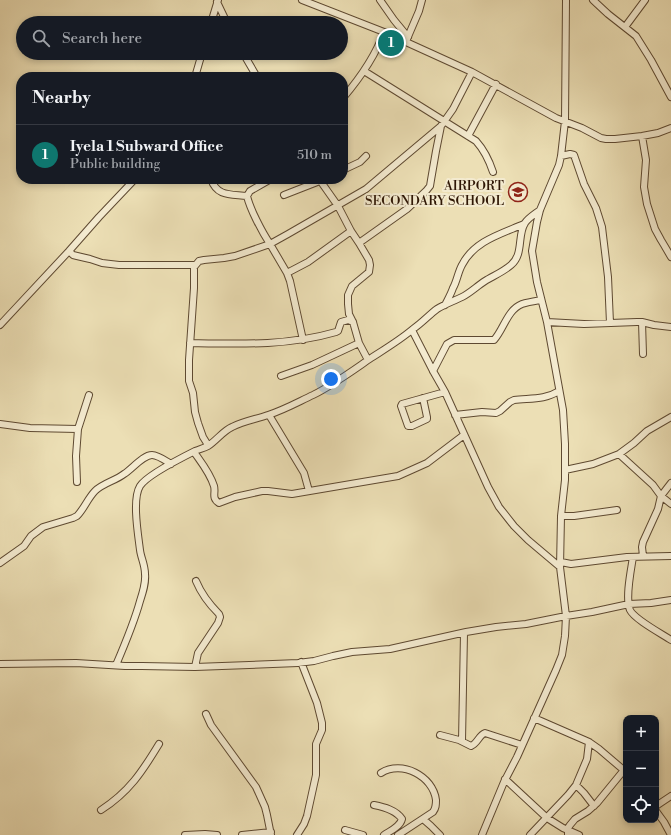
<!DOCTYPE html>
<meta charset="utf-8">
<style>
body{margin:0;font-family:"Libre Bodoni",serif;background:#242831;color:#f1f3f6}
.controls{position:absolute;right:12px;bottom:12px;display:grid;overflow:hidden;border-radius:8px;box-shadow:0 2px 6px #0003}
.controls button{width:36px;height:36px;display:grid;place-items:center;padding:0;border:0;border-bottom:1px solid #363941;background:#171b24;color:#f1f3f6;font:20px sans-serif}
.you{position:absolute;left:331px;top:379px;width:14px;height:14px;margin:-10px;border:3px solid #fff;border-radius:50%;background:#1a73e8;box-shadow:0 0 0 6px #1a73e833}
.badge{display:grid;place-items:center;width:26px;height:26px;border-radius:50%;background:#0f766e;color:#fff;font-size:13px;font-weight:700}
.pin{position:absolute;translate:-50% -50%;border:2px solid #fff;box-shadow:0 1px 4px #0006}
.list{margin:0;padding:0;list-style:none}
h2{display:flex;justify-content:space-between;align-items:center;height:52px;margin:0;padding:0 16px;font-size:17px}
h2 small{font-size:13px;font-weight:400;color:#9ea1a6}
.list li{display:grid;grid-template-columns:26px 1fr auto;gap:12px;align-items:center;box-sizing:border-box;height:60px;padding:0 16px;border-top:1px solid #363941}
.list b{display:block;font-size:15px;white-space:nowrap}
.list p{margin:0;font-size:13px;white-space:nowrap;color:#9ea1a6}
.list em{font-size:13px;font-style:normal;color:#9ea1a6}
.icon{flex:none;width:22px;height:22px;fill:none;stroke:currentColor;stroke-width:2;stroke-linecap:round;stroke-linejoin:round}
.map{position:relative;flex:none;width:671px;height:835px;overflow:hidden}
.search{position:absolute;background:#171b24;box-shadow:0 2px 6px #0003;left:16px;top:16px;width:332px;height:44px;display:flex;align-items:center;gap:10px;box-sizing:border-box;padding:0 14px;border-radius:22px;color:#9ea1a6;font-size:15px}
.panel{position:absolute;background:#171b24;box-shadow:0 2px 6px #0003;left:16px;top:72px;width:332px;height:112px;border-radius:16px}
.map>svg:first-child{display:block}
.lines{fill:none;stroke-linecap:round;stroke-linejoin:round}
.minor-casing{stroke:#5e4931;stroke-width:8}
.minor{stroke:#f3eacf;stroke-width:6}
.labels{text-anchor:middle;stroke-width:4;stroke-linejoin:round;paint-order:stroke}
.poi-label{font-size:13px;fill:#2f1705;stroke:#f3eacf;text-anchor:end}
</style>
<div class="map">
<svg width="671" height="835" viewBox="0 0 671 835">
<rect width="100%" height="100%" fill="#ecdfb5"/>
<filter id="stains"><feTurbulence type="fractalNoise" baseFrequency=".005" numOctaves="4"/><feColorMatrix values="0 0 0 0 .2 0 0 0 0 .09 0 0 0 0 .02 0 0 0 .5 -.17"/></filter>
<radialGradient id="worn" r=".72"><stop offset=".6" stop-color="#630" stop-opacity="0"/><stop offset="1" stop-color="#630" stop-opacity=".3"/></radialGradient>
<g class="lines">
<defs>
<path id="minor" d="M 302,0 L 384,32 L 472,72 L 556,118 L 582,128 L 601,138 L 606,139 L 615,139 L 642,136 L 658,133 L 671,128
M 380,0 L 394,20 L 408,37
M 593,0 L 608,14 L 636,36 L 651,60 L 671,97
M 217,2 L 227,23
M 211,23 L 218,0
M 625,27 L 645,0
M 407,39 L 419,11 L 422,0
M 243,53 L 257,77
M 364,71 L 476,141 C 485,151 489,160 493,172
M 195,77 L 202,53
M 343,98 C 360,78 375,57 384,32
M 468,136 L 496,84
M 642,136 L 646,160 L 644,187 L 647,204 L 655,229 L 661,240 L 664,245 L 671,257
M 561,156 L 570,154 L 574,155 L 584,184 L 596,208 L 602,227 L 608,277 L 610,323
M 343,170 L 360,162 L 366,156
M 211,179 C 217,197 231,194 247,196
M 271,179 L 250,191 L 247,196 C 250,209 262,232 270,244 L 288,234 L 366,189 L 441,126 L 453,109 L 472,72
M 319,179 L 338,206 L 351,231 L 359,243 L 369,260 L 370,265 L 369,272 L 352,286 L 348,295 L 348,304 L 349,314 L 353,322 L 359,343 L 368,360
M 284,195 L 325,179
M 359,243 L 407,209 L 426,191 L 430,186 L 431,180 L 436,151 L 441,126
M 69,251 L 73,255 L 77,256 L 90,259 L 102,263 L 119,265 L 195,265
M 287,273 L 308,262 L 351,231
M 445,305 C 448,299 451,294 453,288 C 457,281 458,272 462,265 C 474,241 501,234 524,224
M 547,322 L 584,324 L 637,322 L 642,322 L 654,325 L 671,327
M 642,322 L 643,354
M 0,325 L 69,251 L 99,217 L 135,179
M 412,330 L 433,371 L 445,392 L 488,487 L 499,507 L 514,526 L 528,540 L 560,567
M 190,343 C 239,344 288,346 336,332 L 338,331 L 341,322 L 348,320 L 353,322
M 433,371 L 447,344 L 454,340 L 494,340 C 504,329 507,310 522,304 C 528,302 535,301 541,300
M 281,376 L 312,365 L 359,343
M 423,398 L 427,417 L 427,419 L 412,426 L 408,426 L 401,406 L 402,404 L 445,392
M 269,415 L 304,473 L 309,491
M 455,415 L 482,412 L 496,413 L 500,411 L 510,402 L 514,400 C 530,398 545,400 559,391
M 0,424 L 30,428 L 78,429
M 208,445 L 203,437 L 198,423 L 195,412 L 193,393 L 189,381 L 189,360 L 194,288 L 194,267 L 199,261 L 204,260 L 224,258 L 235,256 L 270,244 L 287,273 L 290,281 L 303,340
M 194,452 C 201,462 210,473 214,486 C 216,493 211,498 219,503 L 235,497 L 262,491 L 268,491 L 292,494 L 398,476 L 427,463 L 464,435
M 619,454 L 653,485 L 661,496 L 671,504
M 565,470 L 593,464 L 619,454 L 634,443 L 647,431 L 671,417
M 77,482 L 76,456 L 78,429 L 89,395
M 561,516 L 574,516 L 617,510
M 643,556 L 642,547 L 643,542 L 658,509 L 661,496 L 671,483
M 633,557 C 631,570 625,598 630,610 C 634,619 662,634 671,640
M 561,562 L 571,564 L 627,557 L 671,556
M 0,563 L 24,546 L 31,536 L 43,527 L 73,518 L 77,516 C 84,509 88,498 95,491 C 103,483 115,481 124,474 C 132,469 143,455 152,455 C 158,455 166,461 171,464
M 0,664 L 76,663 L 125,666 L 142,666 L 195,667 L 298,663 L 314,661 L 333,656 L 352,652 L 390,649 L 466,632 L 496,627 L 526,624 L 566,616 L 592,612 L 629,604 L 651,603 L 671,600
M 116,665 C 125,644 134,623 140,601 C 143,592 146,583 145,574 C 145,565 141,558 140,550 C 138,534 132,499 140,486 C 147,475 183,457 195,451 C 200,449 204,448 208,446 C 217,440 223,431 232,427 C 244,421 257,419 268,415 C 284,410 298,402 313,395 C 333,385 352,371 371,358 C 385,349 400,340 413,329 C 422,323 429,315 437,309 C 445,304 454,301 462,297 C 470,293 477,286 485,281 C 493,276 503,272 511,265 C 524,254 517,235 525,223 C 528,218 535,214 540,210
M 195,667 L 198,653 L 218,623 L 220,617 L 219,614 C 210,605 201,593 196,581
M 206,714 L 211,725 L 256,787 L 265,807 L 267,815 L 271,835
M 534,718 L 589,742 L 599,749 L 626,772
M 440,735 L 459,740 L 471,746 C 478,743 479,735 485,733 L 522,745
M 462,741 L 464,633
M 381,773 C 402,760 433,776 436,800 C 436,805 436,808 433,812 L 398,835
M 505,779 L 547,818 L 563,828 L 579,835
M 576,785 L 584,793 L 594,806
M 374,805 C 384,807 396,810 402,819 C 400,827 390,831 384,835
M 656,806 L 671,796
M 101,810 C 129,792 142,772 159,744
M 656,811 L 664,822 L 671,835
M 423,819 L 431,826 L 440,835
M 345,830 L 363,835
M 185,835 L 205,834 L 217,835
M 242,835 L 271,832
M 297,835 L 304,824 L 307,816 L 316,775 L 316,744 L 322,730 L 322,723 L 317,703 L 301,662
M 482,835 L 504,782 L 517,757 L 556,670 L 562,655 L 565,636 L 566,616 L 560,567 L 561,516 L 565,480 L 565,444 L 563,410 L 547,322 L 537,282 L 532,251 L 537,222 L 540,210 L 559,165 L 561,156 L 565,121 L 566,0
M 530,835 L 568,795 L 576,785 L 587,759 L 589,742
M 568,835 L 568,828 L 570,825 L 575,819 L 588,811 L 597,803 L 624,770"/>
</defs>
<use href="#minor" class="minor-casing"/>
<use href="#minor" class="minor"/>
</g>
<defs>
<symbol id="school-ring" viewBox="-11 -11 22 22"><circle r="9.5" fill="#f3eacf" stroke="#8f2418" stroke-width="1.5"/><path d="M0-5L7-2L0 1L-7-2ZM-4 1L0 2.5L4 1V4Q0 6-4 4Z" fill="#8f2418"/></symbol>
</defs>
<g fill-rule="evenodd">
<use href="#school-ring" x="507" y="181" width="22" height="22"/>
</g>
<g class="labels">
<g class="poi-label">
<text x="504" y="190">AIRPORT<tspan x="504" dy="15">SECONDARY SCHOOL</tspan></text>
</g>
</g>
<rect width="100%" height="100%" filter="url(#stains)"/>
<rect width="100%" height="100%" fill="url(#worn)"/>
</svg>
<div class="controls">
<button>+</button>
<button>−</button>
<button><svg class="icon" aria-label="locate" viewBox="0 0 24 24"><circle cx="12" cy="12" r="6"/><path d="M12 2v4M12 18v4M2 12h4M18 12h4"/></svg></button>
</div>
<div class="you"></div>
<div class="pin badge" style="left:391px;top:43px">1</div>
<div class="search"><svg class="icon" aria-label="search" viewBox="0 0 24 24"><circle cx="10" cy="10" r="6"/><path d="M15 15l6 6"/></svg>Search here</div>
<section class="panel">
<h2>Nearby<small></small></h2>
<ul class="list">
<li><span class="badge">1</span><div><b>Iyela 1 Subward Office</b><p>Public building</p></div><em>510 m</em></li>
</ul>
</section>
</div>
